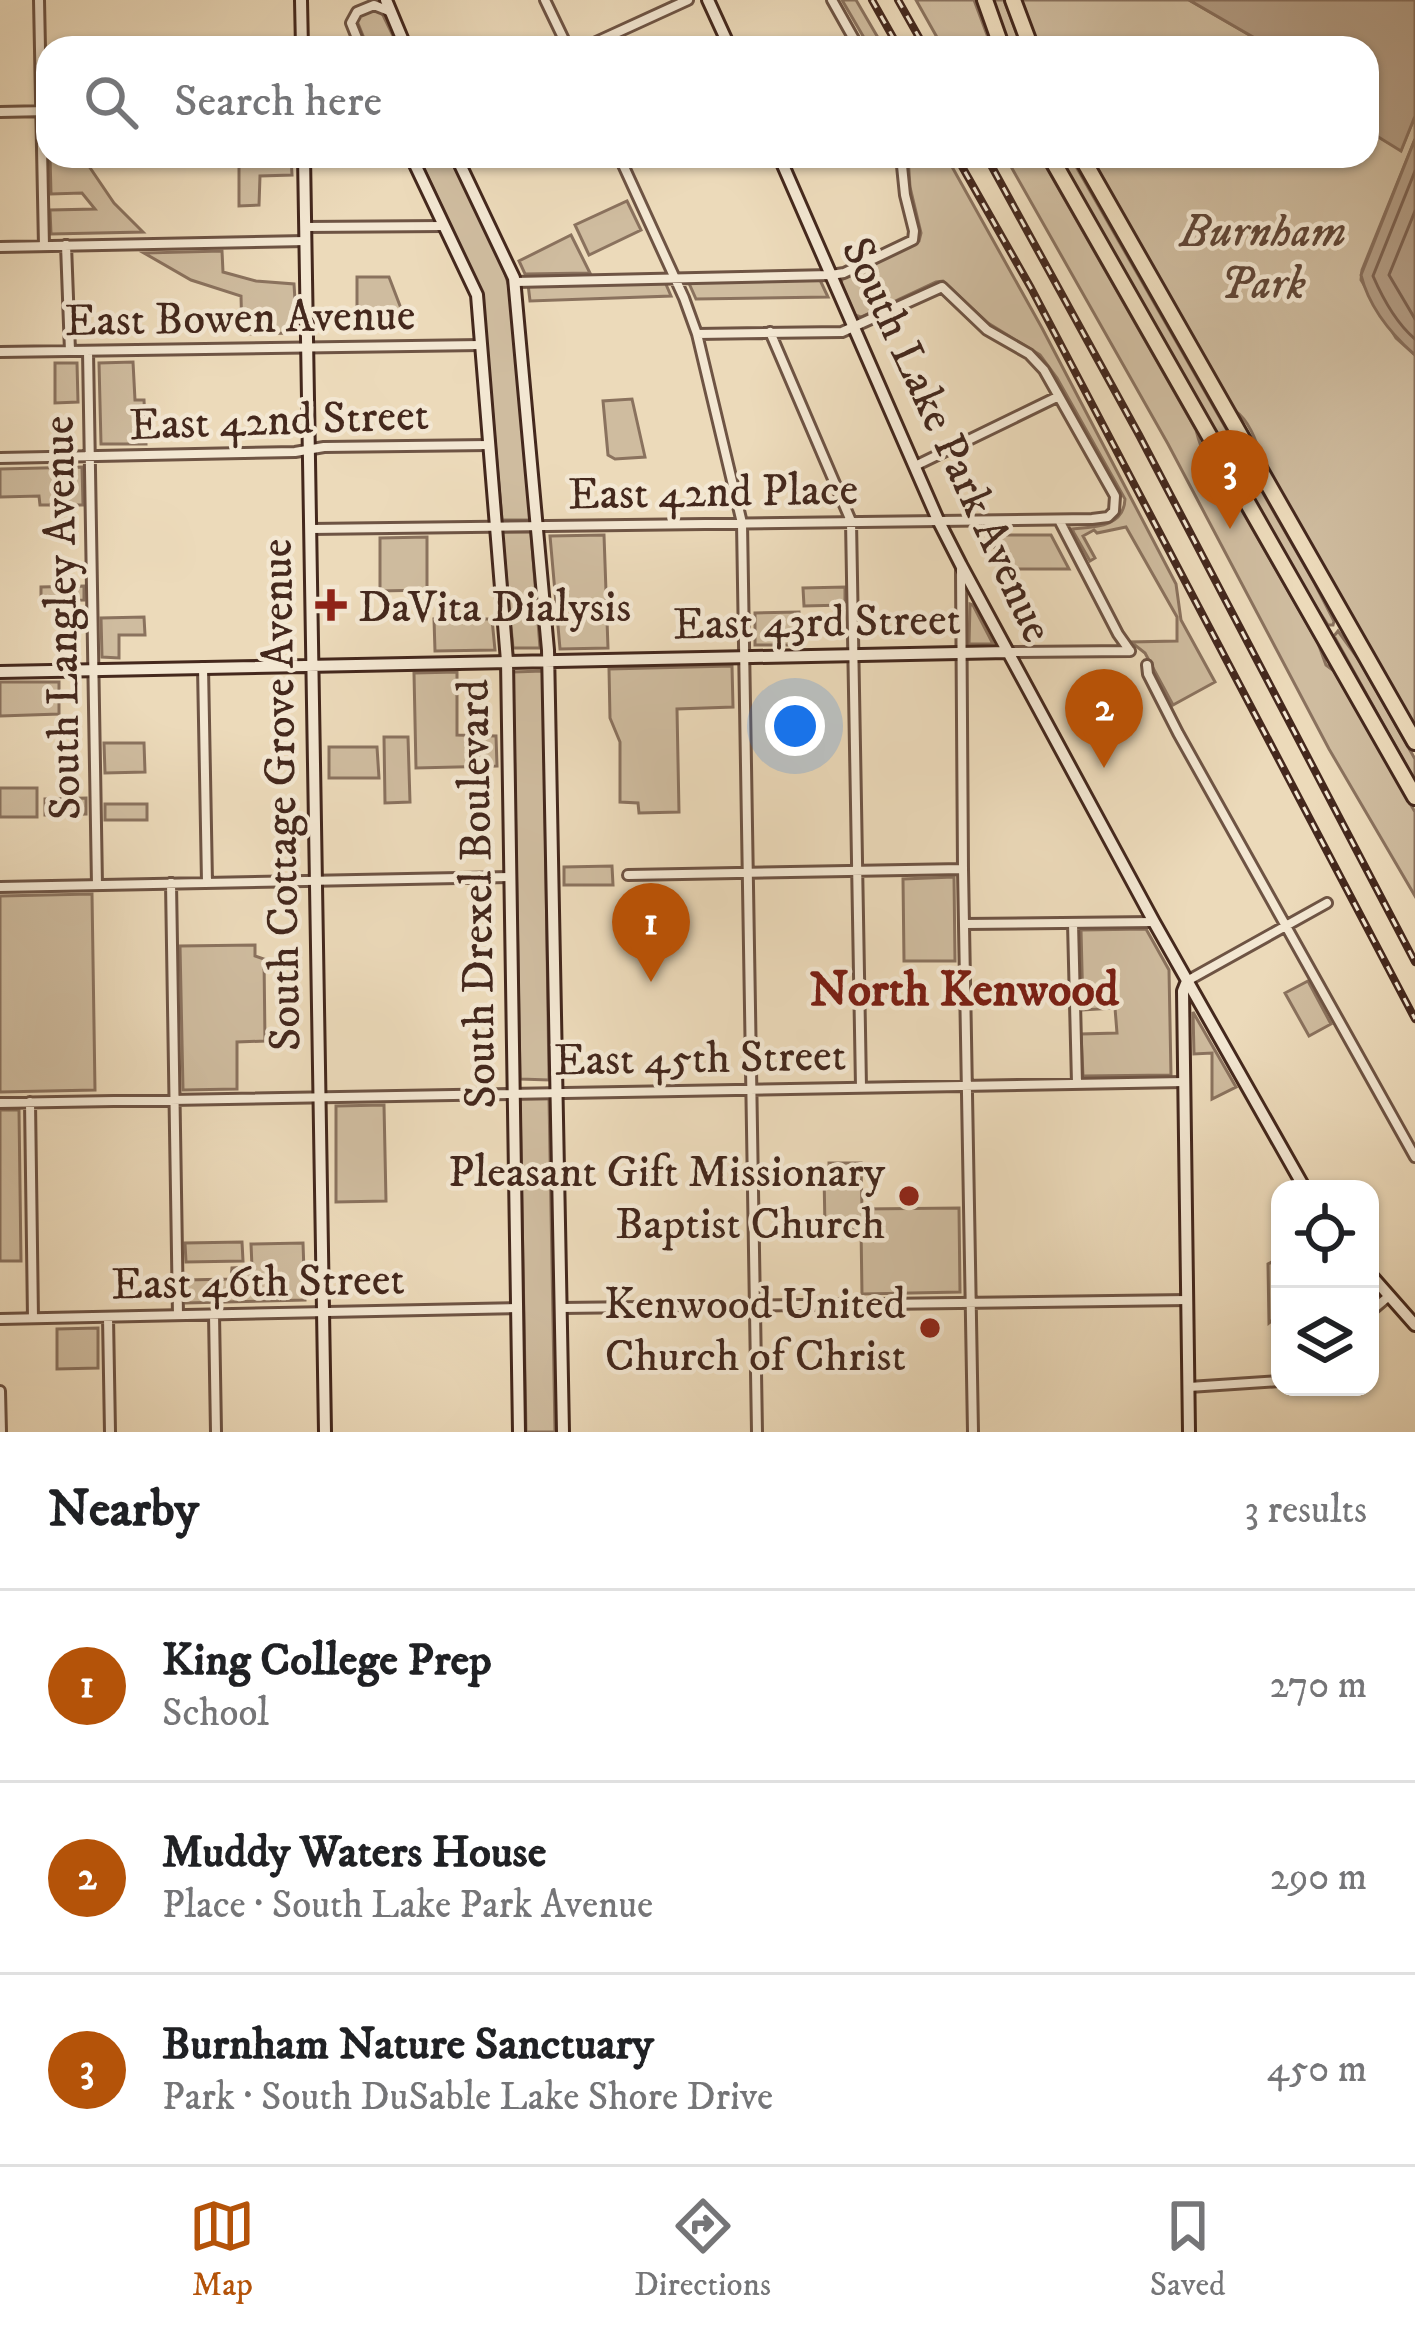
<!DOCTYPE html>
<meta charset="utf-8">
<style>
body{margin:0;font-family:"IM FELL DW Pica",serif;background:#f2f2f2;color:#202124}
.controls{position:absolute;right:36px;bottom:36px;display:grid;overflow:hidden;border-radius:24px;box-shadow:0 3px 9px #0004}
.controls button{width:108px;height:108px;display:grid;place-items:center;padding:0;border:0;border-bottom:3px solid #e0e0e0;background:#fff;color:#202124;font:60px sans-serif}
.you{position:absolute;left:795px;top:726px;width:42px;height:42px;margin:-30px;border:9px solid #fff;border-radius:50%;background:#1a73e8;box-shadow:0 0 0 18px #1a73e833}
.badge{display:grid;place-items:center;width:78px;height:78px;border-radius:50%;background:#b45309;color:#fff;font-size:39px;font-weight:700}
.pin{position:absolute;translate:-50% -99px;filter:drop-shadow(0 3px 6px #0008)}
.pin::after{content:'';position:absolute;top:63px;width:42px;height:36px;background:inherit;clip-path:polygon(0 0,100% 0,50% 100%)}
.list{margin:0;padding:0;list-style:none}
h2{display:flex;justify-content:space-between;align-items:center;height:156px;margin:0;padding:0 48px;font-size:51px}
h2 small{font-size:39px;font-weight:400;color:#757577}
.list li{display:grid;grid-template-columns:78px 1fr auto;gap:36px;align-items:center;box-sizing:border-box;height:192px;padding:0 48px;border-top:3px solid #e0e0e0}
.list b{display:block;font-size:45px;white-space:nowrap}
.list p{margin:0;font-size:39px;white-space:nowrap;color:#757577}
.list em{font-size:39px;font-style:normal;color:#757577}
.icon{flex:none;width:66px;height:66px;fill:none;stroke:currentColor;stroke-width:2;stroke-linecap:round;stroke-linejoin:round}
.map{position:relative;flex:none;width:1415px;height:1432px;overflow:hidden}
.search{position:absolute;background:#fff;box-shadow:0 3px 9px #0004;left:36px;right:36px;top:36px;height:132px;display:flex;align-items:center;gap:30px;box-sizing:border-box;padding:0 42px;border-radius:36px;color:#757577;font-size:45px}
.sheet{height:732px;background:#fff}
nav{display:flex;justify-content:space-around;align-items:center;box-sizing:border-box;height:168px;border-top:3px solid #e0e0e0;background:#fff;font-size:33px;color:#757577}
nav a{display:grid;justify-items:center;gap:6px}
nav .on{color:#b45309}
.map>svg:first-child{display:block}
.green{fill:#cfbc9f;stroke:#8a725e;stroke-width:3}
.water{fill:#b39d85;stroke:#876e5b;stroke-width:3}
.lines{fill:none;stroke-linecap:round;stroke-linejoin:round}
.shore{stroke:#7c6251;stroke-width:3}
.street-casing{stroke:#6e5444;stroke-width:14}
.secondary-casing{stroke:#44281d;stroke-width:16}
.highway-casing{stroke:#44281d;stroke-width:20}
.street{stroke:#f3e7d2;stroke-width:8}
.secondary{stroke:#f3e7d2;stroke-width:10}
.highway{stroke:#ecdaba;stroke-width:14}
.rail-casing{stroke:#44281d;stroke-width:8}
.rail{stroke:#f3e7d2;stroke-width:3;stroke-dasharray:9;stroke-linecap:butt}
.poi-dot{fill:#8f2418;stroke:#f3e7d2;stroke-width:4.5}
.labels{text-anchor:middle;stroke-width:9;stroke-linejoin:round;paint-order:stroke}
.park-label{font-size:45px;font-style:italic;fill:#604637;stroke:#f3e7d2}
.street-label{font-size:45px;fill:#44281d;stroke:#f3e7d2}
.poi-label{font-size:45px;fill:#44281d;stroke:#f3e7d2;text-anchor:end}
.neighbourhood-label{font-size:48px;font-weight:bold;fill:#7a1f14;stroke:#f3e7d2}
</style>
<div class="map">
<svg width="1415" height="1432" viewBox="0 0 1415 1432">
<rect width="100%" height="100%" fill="#ecdaba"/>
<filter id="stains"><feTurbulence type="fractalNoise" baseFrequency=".00167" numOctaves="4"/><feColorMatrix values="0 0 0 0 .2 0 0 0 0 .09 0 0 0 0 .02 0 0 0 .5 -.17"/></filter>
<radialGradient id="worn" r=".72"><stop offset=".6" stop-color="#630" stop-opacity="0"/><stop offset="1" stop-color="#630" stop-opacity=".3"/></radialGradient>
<path class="green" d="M 842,0 L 856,0 L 884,48 L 870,48 Z
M 916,0 L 974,0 L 992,48 L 943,48 Z
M 993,0 L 1004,0 L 1022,48 L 1010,48 Z
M 1021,0 L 1189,0 L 1272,48 L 1039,48 Z
M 372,9 L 381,11 L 399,48 L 368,48 L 357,21 L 358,16 Z
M 1415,116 L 1415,139 L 1362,270 L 1361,280 L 1396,338 L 1415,355 L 1415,727 L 1261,457 C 1256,440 1249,420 1234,410 L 1089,156 L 1367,156 L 1367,130 L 1401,150 Z
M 50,156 L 82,156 L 114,203 L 143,232 L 51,234 L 50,210 L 95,209 L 82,193 L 51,194 Z
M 239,156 L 291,156 L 292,175 L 260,176 L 259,205 L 239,206 Z
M 418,156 L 450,156 L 504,270 L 510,290 L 531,520 L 502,520 L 482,293 Z
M 908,156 L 946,156 L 1042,328 L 1176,584 L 1181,620 L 1215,682 L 1173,705 L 1145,653 L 1131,642 L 1177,641 L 1177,617 L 1126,527 L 1097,533 L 1094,530 L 1083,536 L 1095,558 L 1090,561 L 1074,533 L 1072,529 C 1095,527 1124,527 1125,499 L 1057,378 L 1040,355 L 988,323 L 943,281 L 936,282 L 861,317 L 855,315 L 841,283 L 843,277 L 919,241 L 921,233 L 910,187 Z
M 1005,156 L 1040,156 L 1196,430 C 1200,446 1207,467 1222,476 L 1318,643 L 1326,665 L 1334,671 L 1415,812 L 1415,896 L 1329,749 L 1168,444 Z
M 1058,156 L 1070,156 L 1315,584 L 1334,621 L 1333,625 L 1328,625 L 1311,599 Z
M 627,201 L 641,230 L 589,255 L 575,225 Z
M 571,235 L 590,273 L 525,274 L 519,261 Z
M 222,251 L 223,272 L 256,281 L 294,284 L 297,333 L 242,334 L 241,296 L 191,280 L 144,253 Z
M 357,277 L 389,277 L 402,311 L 357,312 Z
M 820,280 L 828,297 L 696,299 L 688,281 Z
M 665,282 L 671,296 L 530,301 L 528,284 Z
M 133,362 L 135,400 L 144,400 L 146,444 L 101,444 L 99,363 Z
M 55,363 L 77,363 L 78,402 L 55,403 Z
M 632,399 L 645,457 L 615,459 L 608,455 L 603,401 Z
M 82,467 L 83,505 L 40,505 L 39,496 L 0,497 L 0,469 Z
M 502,532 L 531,532 L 540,648 L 513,648 Z
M 604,535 L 608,648 L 560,649 L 550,536 Z
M 988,535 L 1051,535 L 1069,569 L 1006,569 Z
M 427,537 L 427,590 L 380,591 L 380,538 Z
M 84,586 L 84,600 L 41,601 L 41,587 Z
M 845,587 L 845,605 L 804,606 L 803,588 Z
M 970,604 L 973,605 L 993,644 L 969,644 Z
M 799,612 L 800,645 L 755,645 L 755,613 Z
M 144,617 L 145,635 L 119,635 L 119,658 L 102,657 L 101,618 Z
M 434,619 L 492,619 L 495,650 L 435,651 Z
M 1338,631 L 1359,660 L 1415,759 L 1415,781 L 1334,636 Z
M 732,666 L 733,707 L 677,709 L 679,812 L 639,813 L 638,803 L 620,802 L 620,742 L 610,718 L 609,669 Z
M 543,671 L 549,1080 L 520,1079 L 513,672 Z
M 457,672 L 457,735 L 496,736 L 497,766 L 416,768 L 414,673 Z
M 0,682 L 59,682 L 59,714 L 0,716 Z
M 384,737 L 408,737 L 410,802 L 385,803 Z
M 104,743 L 144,743 L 145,772 L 105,773 Z
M 329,747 L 377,747 L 379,778 L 329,778 Z
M 0,788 L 37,788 L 37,817 L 0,817 Z
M 86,798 L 86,814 L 45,815 L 45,799 Z
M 105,804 L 147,804 L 147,820 L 105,820 Z
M 612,866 L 613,885 L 564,885 L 564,867 Z
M 954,877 L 955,961 L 904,961 L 903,879 Z
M 92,894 L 95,1090 L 0,1092 L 0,896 Z
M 1146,929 L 1169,970 L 1171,1075 L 1083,1076 L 1081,1034 L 1117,1033 L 1115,1008 L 1083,1010 L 1081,930 Z
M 255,945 L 255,956 L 264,959 L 265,1041 L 237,1042 L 237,1089 L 183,1090 L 180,946 Z
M 1308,981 L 1331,1024 L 1309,1036 L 1285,993 Z
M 1193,1012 L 1236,1087 L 1212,1099 L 1212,1053 L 1194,1054 Z
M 520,1098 L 549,1098 L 555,1432 L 526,1432 Z
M 384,1105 L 386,1201 L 336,1202 L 336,1106 Z
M 0,1110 L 19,1110 L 21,1261 L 0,1261 Z
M 829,1163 L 861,1163 L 862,1209 L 959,1208 L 960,1292 L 862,1294 L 861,1228 L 825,1228 L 824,1174 L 829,1174 Z
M 242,1242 L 243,1261 L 186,1262 L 185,1243 Z
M 303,1243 L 305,1300 L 186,1303 L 185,1280 L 231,1279 L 232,1268 L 252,1267 L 251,1244 Z
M 1272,1262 L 1280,1271 L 1280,1314 L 1269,1323 L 1268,1264 Z
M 98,1328 L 98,1368 L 57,1369 L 57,1329 Z"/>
<path class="water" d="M 1189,0 L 1415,0 L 1415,116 L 1401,151 L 1367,130 L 1367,48 L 1272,48 Z
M 1415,139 L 1415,355 C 1391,334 1369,307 1361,275 Z"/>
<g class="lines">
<path class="shore" d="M 1415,171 L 1373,276 C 1383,299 1396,323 1415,339
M 1415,211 L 1389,275 L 1415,319"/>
<defs>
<path id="street" d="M 39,0 L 44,246
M 545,0 L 568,48
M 832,0 L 859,48
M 361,48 L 351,23 L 357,12 L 374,5 L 389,11
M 583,48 L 688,0
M 0,112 L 48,111
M 619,156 L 684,298 L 697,334 L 742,523 L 757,1432
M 305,227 L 444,226
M 66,245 L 70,351
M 0,247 L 306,241
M 515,282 L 831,275 L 844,273 L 913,240 L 914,231 L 905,195 L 901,156
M 770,332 L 851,521 L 861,1087
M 88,351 L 97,885
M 0,352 L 481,345
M 0,458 L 295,452 L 324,447 L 489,445
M 915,466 L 1057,397
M 1059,520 L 1118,634 L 1130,651
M 311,529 L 1092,519 L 1108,517 L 1114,511 L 1115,496 L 1044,370 L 1029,354 L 987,330 L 942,287 L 842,332 L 697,334
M 961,570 L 963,869 L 973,1432
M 1008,652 L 1130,651
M 1147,665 L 1148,674 L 1178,733 L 1415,1157
M 203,667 L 207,882
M 628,875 L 963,869
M 171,883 L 178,1315
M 0,887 L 510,877
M 1073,923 L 1077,1083
M 965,924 L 1154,922
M 1187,981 L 1327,903
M 30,1102 L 33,1318
M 0,1103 L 1184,1082
M 561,1308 L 1188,1300
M 1370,1312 L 1389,1296
M 214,1314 L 216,1432
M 108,1317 L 110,1432
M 0,1319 L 516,1308
M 1189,1387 L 1280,1381
M 0,1391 L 1,1432"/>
<path id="secondary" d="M 301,0 L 302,48
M 386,0 L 406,48
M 708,0 L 730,48
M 304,156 L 325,1432
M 411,156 L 477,295 L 507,661 L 519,1432
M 456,156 L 514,278 L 548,650 L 563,1432
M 779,156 L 938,520 L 961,565 L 1154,922 L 1305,1189
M 0,672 L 1008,652
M 1187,981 L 1183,991 L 1189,1432
M 1370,1274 L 1415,1325"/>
<path id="highway" d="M 985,0 L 1002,48
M 1013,0 L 1031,48
M 1050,156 L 1415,797
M 1081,156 L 1415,742"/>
</defs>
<use href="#street" class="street-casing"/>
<use href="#secondary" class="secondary-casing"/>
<use href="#highway" class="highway-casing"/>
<use href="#street" class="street"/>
<use href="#secondary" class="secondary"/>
<use href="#highway" class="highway"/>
<defs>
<path id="rail" d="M 872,0 L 899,48
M 898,0 L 925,48
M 956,156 L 1031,288 L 1415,1019
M 986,156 L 1139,435 L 1415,962"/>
</defs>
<use href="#rail" class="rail-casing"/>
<use href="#rail" class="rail"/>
</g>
<g class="poi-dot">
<path d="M325 587h12v12h12v12h-12v12h-12v-12h-12v-12h12z"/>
<circle cx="909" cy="1196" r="12"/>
<circle cx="930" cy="1328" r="12"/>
</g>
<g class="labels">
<g class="park-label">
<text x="1263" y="246">Burnham<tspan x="1263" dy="52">Park</tspan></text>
</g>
<g class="street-label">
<text transform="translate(240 316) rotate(-1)" y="16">East Bowen Avenue</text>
<text transform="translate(279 418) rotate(-2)" y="16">East 42nd Street</text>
<text transform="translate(949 439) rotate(65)" y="16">South Lake Park Avenue</text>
<text transform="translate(713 490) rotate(-1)" y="16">East 42nd Place</text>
<text transform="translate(60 618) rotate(-91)" y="16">South Langley Avenue</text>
<text transform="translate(817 620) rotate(-1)" y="16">East 43rd Street</text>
<text transform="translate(279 795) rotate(-91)" y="16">South Cottage Grove Avenue</text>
<text transform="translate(475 894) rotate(-91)" y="16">South Drexel Boulevard</text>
<text transform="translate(700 1056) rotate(-1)" y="16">East 45th Street</text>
<text transform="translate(258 1280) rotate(-1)" y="16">East 46th Street</text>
</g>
<g class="poi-label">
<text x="358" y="621" text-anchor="start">DaVita Dialysis</text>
<text x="885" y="1186">Pleasant Gift Missionary<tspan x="885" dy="52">Baptist Church</tspan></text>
<text x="906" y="1318">Kenwood United<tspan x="906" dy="52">Church of Christ</tspan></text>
</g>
<g class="neighbourhood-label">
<text x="964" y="1005">North Kenwood</text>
</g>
</g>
<rect width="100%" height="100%" filter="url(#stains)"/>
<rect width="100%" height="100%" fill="url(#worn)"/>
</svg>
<div class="controls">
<button><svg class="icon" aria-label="locate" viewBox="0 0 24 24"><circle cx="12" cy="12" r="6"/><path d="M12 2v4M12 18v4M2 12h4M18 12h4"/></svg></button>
<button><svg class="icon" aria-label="layers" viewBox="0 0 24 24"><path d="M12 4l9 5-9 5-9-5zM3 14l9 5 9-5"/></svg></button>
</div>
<div class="you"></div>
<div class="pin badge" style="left:651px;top:982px">1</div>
<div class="pin badge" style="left:1104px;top:768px">2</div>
<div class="pin badge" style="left:1230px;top:529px">3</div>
<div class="search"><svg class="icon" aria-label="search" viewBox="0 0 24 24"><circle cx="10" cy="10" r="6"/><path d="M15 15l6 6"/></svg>Search here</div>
</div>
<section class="sheet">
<h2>Nearby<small>3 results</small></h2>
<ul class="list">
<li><span class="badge">1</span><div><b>King College Prep</b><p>School</p></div><em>270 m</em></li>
<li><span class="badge">2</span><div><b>Muddy Waters House</b><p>Place · South Lake Park Avenue</p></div><em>290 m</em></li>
<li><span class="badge">3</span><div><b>Burnham Nature Sanctuary</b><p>Park · South DuSable Lake Shore Drive</p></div><em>450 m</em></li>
</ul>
</section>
<nav>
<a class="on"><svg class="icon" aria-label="map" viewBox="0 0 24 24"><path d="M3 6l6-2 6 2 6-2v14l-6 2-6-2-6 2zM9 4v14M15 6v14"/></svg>Map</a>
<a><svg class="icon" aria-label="directions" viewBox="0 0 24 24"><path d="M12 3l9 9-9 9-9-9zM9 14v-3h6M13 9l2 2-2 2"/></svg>Directions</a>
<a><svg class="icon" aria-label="saved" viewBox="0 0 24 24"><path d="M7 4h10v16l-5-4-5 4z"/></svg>Saved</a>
</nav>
